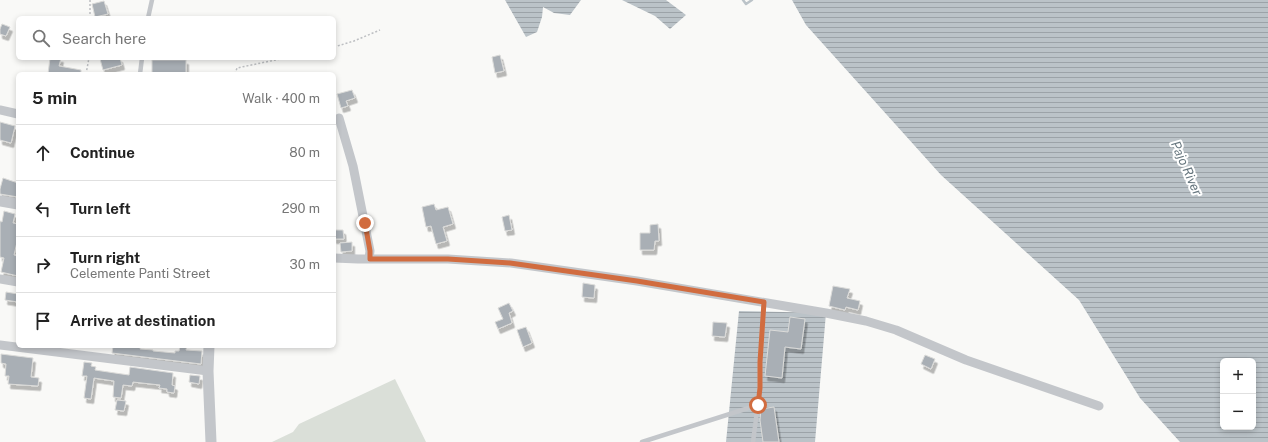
<!DOCTYPE html>
<meta charset="utf-8">
<style>
body{margin:0;font-family:"Public Sans",sans-serif;background:#f6f6f6;color:#222}
.controls{position:absolute;right:12px;bottom:12px;display:grid;overflow:hidden;border-radius:6px;box-shadow:0 2px 6px #0003}
.controls button{width:36px;height:36px;display:grid;place-items:center;padding:0;border:0;border-bottom:1px solid #e0e0e0;background:#fff;color:#222;font:20px sans-serif}
.stop{position:absolute;width:12px;height:12px;margin:-9px;border:3px solid #d16c3f;border-radius:50%;background:#fff}
.stop.end{background:#d16c3f;border-color:#fff;box-shadow:0 1px 4px #0008}
.list{margin:0;padding:0;list-style:none}
h2{display:flex;justify-content:space-between;align-items:center;height:52px;margin:0;padding:0 16px;font-size:17px}
h2 small{font-size:13px;font-weight:400;color:#767676}
.list li{display:grid;grid-template-columns:26px 1fr auto;gap:12px;align-items:center;box-sizing:border-box;height:56px;padding:0 16px;border-top:1px solid #e0e0e0}
.list b{display:block;font-size:15px;white-space:nowrap}
.list p{margin:0;font-size:13px;white-space:nowrap;color:#767676}
.list em{font-size:13px;font-style:normal;color:#767676}
.icon{flex:none;width:22px;height:22px;fill:none;stroke:currentColor;stroke-width:2;stroke-linecap:round;stroke-linejoin:round}
.map{position:relative;flex:none;width:1268px;height:442px;overflow:hidden}
.search{position:absolute;background:#fff;box-shadow:0 2px 6px #0003;left:16px;top:16px;width:320px;height:44px;display:flex;align-items:center;gap:10px;box-sizing:border-box;padding:0 14px;border-radius:6px;color:#767676;font-size:15px}
.panel{position:absolute;background:#fff;box-shadow:0 2px 6px #0003;left:16px;top:72px;width:320px;height:276px;border-radius:6px}
.map>svg:first-child{display:block}
.green{fill:#dadfd8}
.water{fill:url(#water-rules);fill-rule:evenodd}
.lines{fill:none;stroke-linecap:round;stroke-linejoin:round}
.stream{stroke:#bbc3c8;stroke-width:2.5}
.building{fill:#a9afb5;stroke:#dbdbd9;filter:url(#shadow)}
.path{stroke:#bdbfc2;stroke-width:1.5;stroke-dasharray:2 2;stroke-linecap:butt}
.service{stroke:#c3c6ca;stroke-width:4.5}
.minor{stroke:#c3c6ca;stroke-width:9}
.tertiary{stroke:#c3c6ca;stroke-width:11}
.route{stroke:#d16c3f;stroke-width:5}
.labels{text-anchor:middle;stroke-width:4;stroke-linejoin:round;paint-order:stroke}
.water-label{font-size:13px;font-style:italic;fill:#67777f;stroke:#fff}
</style>
<div class="map">
<svg width="1268" height="442" viewBox="0 0 1268 442">
<defs>
<pattern id="water-rules" width="6" height="5" patternUnits="userSpaceOnUse"><rect width="6" height="5" fill="#bbc3c8"/><path d="M0 2.5h6" fill="none" stroke="#9ca3a8"/></pattern>
<filter id="shadow"><feDropShadow dx="2.5" dy="4.5" stdDeviation="0" flood-color="#0004"/></filter>
</defs>
<rect width="100%" height="100%" fill="#f9f9f7"/>
<path class="green" d="M 395,379 L 426,442 L 272,442 L 293,432 L 299,424 Z"/>
<path class="water" d="M 505,0 L 581,0 L 570,15 L 554,13 L 543,7 L 542,17 L 537,32 L 526,37 Z
M 622,0 L 666,0 L 686,15 L 670,29 L 655,16 Z
M 792,0 L 1268,0 L 1268,442 L 1180,442 L 1140,398 L 1079,300 L 941,175 L 806,25 ZM 1223,361 L 1253,361 L 1253,427 L 1223,427 Z
M 739,311 L 826,313 L 815,442 L 726,442 Z"/>
<g class="lines">
<path class="stream" d="M 743,0 L 746,4 L 752,0"/>
</g>
<path class="building" d="M 104,1 L 108,14 L 95,17 L 92,4 Z
M 2,24 L 10,27 L 6,36 L 0,34 L 0,29 Z
M 500,55 L 504,71 L 495,73 L 492,57 Z
M 50,58 L 61,58 L 59,66 L 81,70 L 81,74 L 48,74 Z
M 104,58 L 120,58 L 122,65 L 103,70 L 100,59 Z
M 152,60 L 186,60 L 186,74 L 152,74 Z
M 352,90 L 355,98 L 346,101 L 348,106 L 341,108 L 337,94 Z
M 0,122 L 15,126 L 11,143 L 0,140 Z
M 3,178 L 18,183 L 18,197 L 0,194 L 0,189 Z
M 434,204 L 436,210 L 448,207 L 453,224 L 443,227 L 447,241 L 436,244 L 431,226 L 426,227 L 422,207 Z
M 4,211 L 15,214 L 13,223 L 18,224 L 17,238 L 18,238 L 14,255 L 18,256 L 18,276 L 1,272 L 4,258 L 0,257 L 0,221 L 2,222 Z
M 509,215 L 512,230 L 505,231 L 502,217 Z
M 658,224 L 659,241 L 655,241 L 654,250 L 640,250 L 640,233 L 650,233 L 650,225 Z
M 334,230 L 343,230 L 344,239 L 334,239 Z
M 352,242 L 352,251 L 341,252 L 340,243 Z
M 583,283 L 595,285 L 594,298 L 582,297 Z
M 833,286 L 850,289 L 847,298 L 860,301 L 858,310 L 846,307 L 845,310 L 829,306 Z
M 6,292 L 18,294 L 18,302 L 5,300 Z
M 509,303 L 513,311 L 509,313 L 512,323 L 498,329 L 495,322 L 503,319 L 498,308 Z
M 790,317 L 805,319 L 801,349 L 785,347 L 782,378 L 765,376 L 770,330 L 788,332 Z
M 713,322 L 727,323 L 725,337 L 712,336 Z
M 526,327 L 532,343 L 523,347 L 517,330 Z
M 113,346 L 141,346 L 140,349 L 153,350 L 153,351 L 175,353 L 175,351 L 179,351 L 180,346 L 187,346 L 186,350 L 202,351 L 201,364 L 112,353 Z
M 1,354 L 33,358 L 31,377 L 39,378 L 38,386 L 8,384 L 9,376 L 5,376 L 6,364 L 1,363 Z
M 925,355 L 935,359 L 931,369 L 921,364 Z
M 84,362 L 92,363 L 91,366 L 96,367 L 95,370 L 115,373 L 129,375 L 130,367 L 173,373 L 172,385 L 175,386 L 174,393 L 167,392 L 167,389 L 159,388 L 160,385 L 133,382 L 132,386 L 123,385 L 121,398 L 113,397 L 114,381 L 94,378 L 91,399 L 84,398 L 87,376 L 82,376 Z
M 190,375 L 200,376 L 199,384 L 189,382 Z
M 117,400 L 126,401 L 124,411 L 115,410 Z
M 774,407 L 779,442 L 763,442 L 760,420 L 761,409 Z"/>
<g class="lines">
<path class="path" d="M 90,0 L 90,18
M 334,47 L 354,41 L 380,30
M 86,74 L 89,58
M 235,74 L 237,68 L 285,58"/>
<path class="service" d="M 148,18 L 152,0
M 140,74 L 142,58
M 642,442 L 758,405
M 753,442 L 760,388 L 760,362 L 764,302"/>
<path class="minor" d="M 0,110 L 18,114
M 339,118 L 353,166 L 370,251 L 369,259
M 334,258 L 358,259 L 448,259 L 511,263 L 637,281 L 826,313 L 866,321 L 896,330 L 966,360 L 1099,406
M 0,279 L 18,282
M 0,345 L 208,371"/>
<path class="tertiary" d="M 0,201 L 18,204
M 209,346 L 208,371 L 211,442"/>
</g>
<g class="lines">
<path class="route" d="M 365,223 L 370,251 L 370,259 L 448,259 L 510,263 L 637,281 L 764,302 L 760,362 L 760,388 L 758,405"/>
</g>
<g class="labels">
<g class="water-label">
<text transform="translate(1187 168) rotate(66)" y="5">Pajo River</text>
</g>
</g>
</svg>
<div class="controls">
<button>+</button>
<button>−</button>
</div>
<div class="stop" style="left:758px;top:405px"></div>
<div class="stop end" style="left:365px;top:223px"></div>
<div class="search"><svg class="icon" aria-label="search" viewBox="0 0 24 24"><circle cx="10" cy="10" r="6"/><path d="M15 15l6 6"/></svg>Search here</div>
<section class="panel">
<h2>5 min<small>Walk · 400 m</small></h2>
<ul class="list">
<li><svg class="icon" aria-label="ahead" viewBox="0 0 24 24"><path d="M12 20V5M6 11l6-6 6 6"/></svg><div><b>Continue</b></div><em>80 m</em></li>
<li><svg class="icon" aria-label="left" viewBox="0 0 24 24"><path d="M17 20v-9H6M10 6l-5 5 5 5"/></svg><div><b>Turn left</b></div><em>290 m</em></li>
<li><svg class="icon" aria-label="right" viewBox="0 0 24 24"><path d="M7 20v-9h11M14 6l5 5-5 5"/></svg><div><b>Turn right</b><p>Celemente Panti Street</p></div><em>30 m</em></li>
<li><svg class="icon" aria-label="arrive" viewBox="0 0 24 24"><path d="M6 21V4h12l-3 4 3 4H6"/></svg><div><b>Arrive at destination</b></div></li>
</ul>
</section>
</div>
